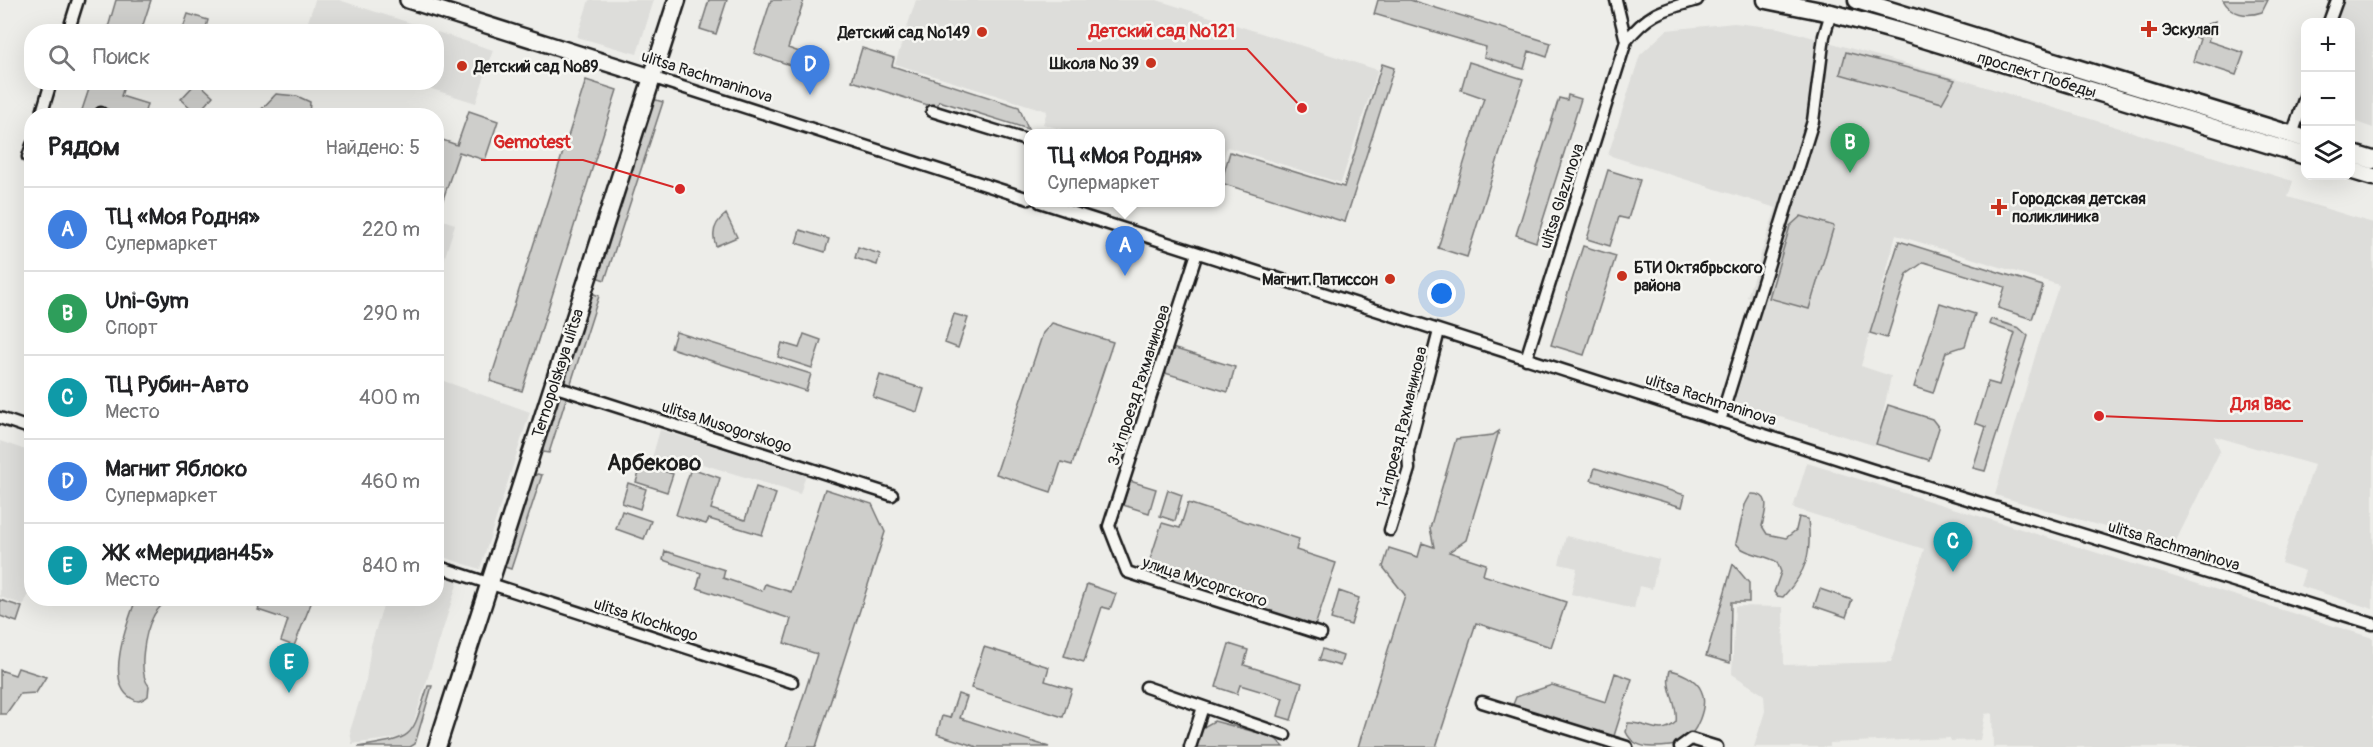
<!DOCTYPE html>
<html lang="ru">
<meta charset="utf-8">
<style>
body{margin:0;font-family:Pangolin,sans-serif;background:#f2f2f2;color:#202124}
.controls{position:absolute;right:18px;top:18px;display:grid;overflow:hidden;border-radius:12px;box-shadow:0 6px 24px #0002}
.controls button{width:54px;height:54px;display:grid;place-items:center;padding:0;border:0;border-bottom:2px solid #e0e0e0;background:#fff;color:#202124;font:30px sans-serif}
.you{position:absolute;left:1442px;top:294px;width:21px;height:21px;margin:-15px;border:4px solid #fff;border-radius:50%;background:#1a73e8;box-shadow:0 0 0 9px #1a73e833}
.badge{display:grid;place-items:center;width:39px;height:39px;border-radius:50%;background:#c8321e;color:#fff;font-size:20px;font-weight:700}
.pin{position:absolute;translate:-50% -50px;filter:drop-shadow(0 2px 3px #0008)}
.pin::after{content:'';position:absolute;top:32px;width:21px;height:18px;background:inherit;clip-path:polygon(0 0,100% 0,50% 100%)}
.popup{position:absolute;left:1024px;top:129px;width:201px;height:78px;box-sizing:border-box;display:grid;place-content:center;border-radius:12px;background:#fff;filter:drop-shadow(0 2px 4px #0005);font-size:20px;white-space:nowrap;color:#757577}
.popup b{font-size:22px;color:#202124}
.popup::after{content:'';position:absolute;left:50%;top:100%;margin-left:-12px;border:12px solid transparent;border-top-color:#fff}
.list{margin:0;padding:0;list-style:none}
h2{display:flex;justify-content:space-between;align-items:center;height:78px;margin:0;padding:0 24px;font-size:26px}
h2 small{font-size:20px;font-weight:400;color:#757577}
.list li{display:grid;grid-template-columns:39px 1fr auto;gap:18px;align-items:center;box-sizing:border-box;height:84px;padding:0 24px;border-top:2px solid #e0e0e0}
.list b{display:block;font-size:22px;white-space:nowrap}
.list p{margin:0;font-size:20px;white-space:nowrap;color:#757577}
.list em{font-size:20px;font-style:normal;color:#757577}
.icon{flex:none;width:33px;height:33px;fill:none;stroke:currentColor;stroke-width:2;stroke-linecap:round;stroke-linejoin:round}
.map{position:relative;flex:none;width:2373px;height:747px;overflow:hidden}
.search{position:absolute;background:#fff;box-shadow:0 6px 24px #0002;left:24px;top:24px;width:420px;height:66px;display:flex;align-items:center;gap:15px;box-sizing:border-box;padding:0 21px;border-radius:24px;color:#757577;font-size:22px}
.panel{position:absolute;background:#fff;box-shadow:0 6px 24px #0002;left:24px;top:108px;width:420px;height:498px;border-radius:24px}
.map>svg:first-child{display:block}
.built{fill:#ddddda}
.green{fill:#cececb;stroke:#757574;stroke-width:1.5}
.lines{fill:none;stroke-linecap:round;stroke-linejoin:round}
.street-casing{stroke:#1c1c1c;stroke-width:15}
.secondary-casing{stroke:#1c1c1c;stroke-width:20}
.primary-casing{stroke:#1c1c1c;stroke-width:21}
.street{stroke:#f6f6f2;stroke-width:10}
.secondary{stroke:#f6f6f2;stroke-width:15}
.primary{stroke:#f6f6f2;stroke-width:16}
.poi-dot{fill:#c8321e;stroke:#f6f6f2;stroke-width:2}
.labels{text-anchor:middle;stroke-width:5;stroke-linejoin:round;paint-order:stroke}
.poi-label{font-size:16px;font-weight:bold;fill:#1c1c1c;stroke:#f6f6f2;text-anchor:start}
.street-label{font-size:16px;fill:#1c1c1c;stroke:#f6f6f2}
.district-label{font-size:22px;font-weight:bold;fill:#1c1c1c;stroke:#f6f6f2}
.leader{fill:none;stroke:#d62828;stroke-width:2}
.callout-dot{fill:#d62828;stroke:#f6f6f2;stroke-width:2}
.callout-label{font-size:18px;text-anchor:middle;font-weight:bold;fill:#d62828;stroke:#f6f6f2;stroke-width:5;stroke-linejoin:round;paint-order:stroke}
</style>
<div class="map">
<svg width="2373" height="747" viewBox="0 0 2373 747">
<rect width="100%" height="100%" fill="#edede9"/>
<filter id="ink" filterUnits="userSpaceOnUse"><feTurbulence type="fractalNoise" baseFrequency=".0167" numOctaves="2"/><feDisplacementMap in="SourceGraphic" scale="12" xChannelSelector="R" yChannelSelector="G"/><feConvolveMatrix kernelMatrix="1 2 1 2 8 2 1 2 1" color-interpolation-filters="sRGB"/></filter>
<g filter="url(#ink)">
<path class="built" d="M 315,0 L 339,0 L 435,31 L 305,31 Z
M 589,0 L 654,0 L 637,54 L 577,37 Z
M 916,0 L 1157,0 L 1378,70 L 1341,183 L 1227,147 L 1221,165 L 1221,134 L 1074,133 L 1043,124 L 1047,111 L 895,64 Z
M 2344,0 L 2373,0 L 2373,128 L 2351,120 L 2350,22 L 2337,22 Z
M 1734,23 L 1779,28 L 1966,81 L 2286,179 L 2293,181 L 2288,197 L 2373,223 L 2373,609 L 2300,586 L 2305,571 L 2281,563 L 2314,465 L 2214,436 L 2220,451 L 2173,547 L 1995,495 L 2036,353 L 2059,285 L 1896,235 L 1861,366 L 1891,376 L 1876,446 L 1734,403 L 1764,303 L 1747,297 L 1776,208 L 1608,155 L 1640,55 L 1667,30 Z
M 437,32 L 493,50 L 476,103 L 413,83 L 436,82 Z
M 437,218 L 455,224 L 437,283 L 436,218 Z
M 438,379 L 530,412 L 480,569 L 437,555 Z
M 660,430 L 806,474 L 800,494 L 689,460 L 686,469 L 652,458 Z
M 0,441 L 31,452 L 32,582 L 24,605 L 0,597 Z
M 1807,463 L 2373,638 L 2373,747 L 1993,747 L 1992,713 L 1985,714 L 1980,740 L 1951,741 L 1950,738 L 1830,743 L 1830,747 L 1754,747 L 1765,711 L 1764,695 L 1732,674 L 1735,606 L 1783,607 L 1784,665 L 1891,662 L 1924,549 L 1793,508 Z
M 1566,536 L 1659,559 L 1652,589 L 1639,586 L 1634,609 L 1571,594 L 1577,568 L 1559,564 Z
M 437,571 L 459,578 L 412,728 L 403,737 L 352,744 L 350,731 L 366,680 L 371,645 L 385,599 L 436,598 Z"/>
<path class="green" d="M 116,0 L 151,0 L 141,31 L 107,31 Z
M 709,0 L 727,0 L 716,34 L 700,29 Z
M 771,0 L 804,0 L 788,48 L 819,59 L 814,73 L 754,53 Z
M 1378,0 L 1410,0 L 1551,43 L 1547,57 L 1529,51 L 1524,69 L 1484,57 L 1486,47 L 1374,14 Z
M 2223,0 L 2268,0 L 2262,12 C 2247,17 2231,15 2223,0 Z
M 188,14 L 208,20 L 205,31 L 182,31 Z
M 2215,21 L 2208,41 L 2244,53 L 2236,75 L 2193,61 L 2200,39 L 2193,36 L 2195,29 Z
M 862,48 L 894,58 L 892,66 L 1019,107 L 1028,129 L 939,101 L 937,108 L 852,81 Z
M 1846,52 L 1955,80 L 1942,103 L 1840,74 Z
M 1469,62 L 1523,79 L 1467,257 L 1438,248 L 1484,98 L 1461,90 Z
M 1382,64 L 1394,68 L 1345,222 L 1221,183 L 1230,152 L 1344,187 Z
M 586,80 L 617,90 L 522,391 L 490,381 Z
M 91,83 L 125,83 L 121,96 L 147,104 L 144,115 L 127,115 L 100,107 L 97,115 L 80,116 Z
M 196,83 L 199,83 L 213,96 L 197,114 L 181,99 Z
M 276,94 L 297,96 L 310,102 L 309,115 L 256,115 Z
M 1568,95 L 1581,99 L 1536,242 L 1516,235 L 1559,98 L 1567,100 Z
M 653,99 L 663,102 L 605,280 L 596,277 Z
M 469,111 L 498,121 L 485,160 L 459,152 L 438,214 L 437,138 L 457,145 Z
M 1608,170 L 1640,180 L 1628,219 L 1619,217 L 1610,246 L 1587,239 Z
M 726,214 L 737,237 L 716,246 C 711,233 715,222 726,214 Z
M 1801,216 L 1834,226 L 1809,309 L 1769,298 L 1790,226 Z
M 800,230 L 829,239 L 825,252 L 796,243 Z
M 1899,241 L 2043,286 L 2032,319 L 1998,308 L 2005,287 L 1924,262 L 1907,274 L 1887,338 L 1870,333 Z
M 1583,246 L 1616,256 L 1584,355 L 1551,345 Z
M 858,247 L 880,254 L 877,265 L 855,258 Z
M 592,293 L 599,296 L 570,386 L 566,385 L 564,377 Z
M 1940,303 L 1975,314 L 1965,346 L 1946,352 L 1933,393 L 1914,387 Z
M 954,314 L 968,318 L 958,348 L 945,343 Z
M 1991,319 L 2019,328 L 2028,336 L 1985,471 L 1973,468 L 1986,427 L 1975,423 L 1988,382 L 1999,385 L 2015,333 L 1989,324 Z
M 1052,323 L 1113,342 L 1072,465 L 1061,462 L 1051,492 L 996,474 L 1043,333 Z
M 676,332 L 811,374 L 806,391 L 671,348 Z
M 804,334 L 821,340 L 812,368 L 778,357 L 782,343 L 799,348 Z
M 1172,348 L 1235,367 L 1228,392 L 1165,373 Z
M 880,375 L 924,389 L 917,412 L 873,397 Z
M 563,395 L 567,396 L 549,453 L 543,452 L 542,439 L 556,398 Z
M 1888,405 L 1932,419 L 1939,428 L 1929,460 L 1876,444 Z
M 1499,431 L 1466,540 L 1449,552 L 1486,564 L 1483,575 L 1566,602 L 1551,647 L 1476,623 L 1436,747 L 1358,747 L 1405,595 L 1383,567 L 1389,548 L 1418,557 L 1422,543 L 1434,547 L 1430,528 L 1456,439 L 1493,435 Z
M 642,464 L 673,474 L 667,492 L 636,482 Z
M 691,468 L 720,478 L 711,509 L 745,520 L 756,487 L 776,494 L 762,535 L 709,519 L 706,524 L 676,515 Z
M 1595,468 L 1685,495 L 1682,507 L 1591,480 Z
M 537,474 L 542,475 L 511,569 L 502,566 L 530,481 Z
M 1130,481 L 1156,489 L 1149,513 L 1123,505 Z
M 628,483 L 646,489 L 640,509 L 622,503 Z
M 825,489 L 872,504 L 885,532 L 816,747 L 787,747 L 817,654 L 784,643 L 791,619 L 697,588 L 701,573 L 663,560 L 665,551 L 725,570 L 723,578 L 762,591 L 765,584 L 791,592 Z
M 1168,490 L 1182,495 L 1175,521 L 1160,516 Z
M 1751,494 C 1773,493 1765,512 1762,526 L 1767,534 L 1786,538 L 1796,530 L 1799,517 L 1808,519 C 1812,554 1807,571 1783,597 L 1777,596 L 1774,592 L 1781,572 L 1777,562 C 1765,554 1744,555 1736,543 L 1745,505 Z
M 1188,503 L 1299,539 L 1296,550 L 1336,563 L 1315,626 L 1146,572 L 1162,523 L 1180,528 Z
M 622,511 L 651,521 L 644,539 L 616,529 Z
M 1733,564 L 1749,583 L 1749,602 L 1731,602 L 1730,663 L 1706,656 Z
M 1087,584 L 1116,594 L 1110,609 L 1102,607 L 1084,662 L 1064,656 Z
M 1820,589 L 1852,600 L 1846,617 L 1814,606 Z
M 1339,591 L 1359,598 L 1351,625 L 1331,619 Z
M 305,598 L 312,601 L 294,646 L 281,641 L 288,620 L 258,610 L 262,599 Z
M 136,599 L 168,599 C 163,604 156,610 153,617 C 145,632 137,672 149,686 L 148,696 C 142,701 138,703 131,698 C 104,682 128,621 136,599 Z
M 0,600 L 22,607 L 17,622 L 0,616 Z
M 1229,644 L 1248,650 L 1244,665 L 1302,683 L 1291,720 L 1278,716 L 1283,698 L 1240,685 L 1237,694 L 1216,687 Z
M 984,647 L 1049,667 L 1045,681 L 1072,689 L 1063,717 L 971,688 Z
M 1323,649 L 1343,656 L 1340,666 L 1319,660 Z
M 18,668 L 46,677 L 36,693 L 20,694 L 6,714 L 0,714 L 0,670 L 15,675 Z
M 1670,670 C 1681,672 1696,679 1701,690 C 1709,705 1696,736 1681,743 C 1673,747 1662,747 1653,747 C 1642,747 1631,743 1626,732 L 1628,723 C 1645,721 1660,738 1676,722 C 1679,704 1664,689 1670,670 Z
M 1615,673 L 1632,679 L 1613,739 L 1512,707 L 1516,697 L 1552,685 L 1606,702 Z
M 428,686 L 432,686 L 415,744 L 410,747 L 358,747 C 416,737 410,741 428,686 Z
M 958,694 L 967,697 L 960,718 L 1049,747 L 977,747 L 937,734 L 942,716 L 950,718 Z
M 1214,721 L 1274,737 L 1284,747 L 1195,747 L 1200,729 Z"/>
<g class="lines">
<defs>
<path id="street" d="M 1616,0 L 1626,41
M 2329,22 L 2337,0
M 68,32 L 78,0
M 651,77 L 1029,199
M 932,111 L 1029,141
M 41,116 L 51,82
M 100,116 L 101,113
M 2292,135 L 2306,94
M 28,157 L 32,145
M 1040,202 L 1870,469 L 2373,624
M 1197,253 L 1109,526 L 1127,572 L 1321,634
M 1526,359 L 1626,41 C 1649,12 1663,10 1697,0
M 553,386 L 892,495
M 0,418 L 32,429
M 1720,421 L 1813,121 L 1824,36 L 1831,13
M 1390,530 L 1409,469 L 1408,451 L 1439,331
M 436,566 L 792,682
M 1146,687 L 1285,735
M 1482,702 L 1627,747
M 1190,747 L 1203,707
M 1680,747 L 1691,739 L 1717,747"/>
<path id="secondary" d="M 408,0 L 651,77"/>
<path id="primary" d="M 1766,0 L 1831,13 L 1904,33 L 2306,156
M 1857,0 L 2306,139
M 2350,153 L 2373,160
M 2350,170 L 2373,177
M 437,747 L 677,0"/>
</defs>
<use href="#street" class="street-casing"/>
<use href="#secondary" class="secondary-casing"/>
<use href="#primary" class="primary-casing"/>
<use href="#street" class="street"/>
<use href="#secondary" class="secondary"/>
<use href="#primary" class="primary"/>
</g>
</g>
<g class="poi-dot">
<path d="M2146 20h6v6h6v6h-6v6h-6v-6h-6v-6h6z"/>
<circle cx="982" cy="32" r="6"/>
<circle cx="1151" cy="63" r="6"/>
<circle cx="462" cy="66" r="6"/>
<path d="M1996 198h6v6h6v6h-6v6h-6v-6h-6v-6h6z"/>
<circle cx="1622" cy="276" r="6"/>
<circle cx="1390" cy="279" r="6"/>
</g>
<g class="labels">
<g class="poi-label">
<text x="2162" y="35">Эскулап</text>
<text x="970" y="38" text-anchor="end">Детский сад №149</text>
<text x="1139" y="69" text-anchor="end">Школа № 39</text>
<text x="474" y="72">Детский сад №89</text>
<text x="2012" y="204">Городская детская<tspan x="2012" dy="18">поликлиника</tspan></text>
<text x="1634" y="273">БТИ Октябрьского<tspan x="1634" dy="18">района</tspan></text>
<text x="1378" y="285" text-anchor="end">Магнит Патиссон</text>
</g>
<g class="street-label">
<text transform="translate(2037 74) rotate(17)" y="6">проспект Победы</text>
<text transform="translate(707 76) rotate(18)" y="6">ulitsa Rachmaninova</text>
<text transform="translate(1561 196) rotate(-72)" y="6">ulitsa Glazunova</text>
<text transform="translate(557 373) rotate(-72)" y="6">Ternopolskaya ulitsa</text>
<text transform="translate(1138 385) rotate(-72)" y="6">3-й проезд Рахманинова</text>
<text transform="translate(1711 399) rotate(18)" y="6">ulitsa Rachmaninova</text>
<text transform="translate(727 426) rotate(18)" y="6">ulitsa Musogorskogo</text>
<text transform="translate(1401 427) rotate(-76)" y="6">1-й проезд Рахманинова</text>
<text transform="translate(2174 545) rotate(17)" y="6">ulitsa Rachmaninova</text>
<text transform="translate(1205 581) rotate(18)" y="6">улица Мусоргского</text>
<text transform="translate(646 619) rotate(18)" y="6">ulitsa Klochkogo</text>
</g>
<g class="district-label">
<text x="654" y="470">Арбеково</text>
</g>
</g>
<path class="leader" d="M1302 108L1247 49H1077M680 189L583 160H481M2099 416L2219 421H2303"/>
<g class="callout-dot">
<circle cx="1302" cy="108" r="6"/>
<circle cx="680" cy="189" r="6"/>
<circle cx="2099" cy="416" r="6"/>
</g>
<g class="callout-label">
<text x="1162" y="37">Детский сад №121</text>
<text x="532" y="148">Gemotest</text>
<text x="2261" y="410">Для Вас</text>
</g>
</svg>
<div class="controls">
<button>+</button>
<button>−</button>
<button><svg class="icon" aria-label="layers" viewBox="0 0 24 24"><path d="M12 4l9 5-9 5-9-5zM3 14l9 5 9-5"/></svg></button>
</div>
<div class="you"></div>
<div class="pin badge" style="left:1125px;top:276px;background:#3f7fe0">A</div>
<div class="popup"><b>ТЦ «Моя Родня»</b>Супермаркет</div>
<div class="pin badge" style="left:1850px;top:173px;background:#2e9e5b">B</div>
<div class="pin badge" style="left:1953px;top:572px;background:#0f9aa8">C</div>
<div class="pin badge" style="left:810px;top:95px;background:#3f7fe0">D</div>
<div class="pin badge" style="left:289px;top:693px;background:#0f9aa8">E</div>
<div class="search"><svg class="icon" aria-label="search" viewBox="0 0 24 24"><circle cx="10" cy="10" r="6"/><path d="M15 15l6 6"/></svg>Поиск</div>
<section class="panel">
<h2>Рядом<small>Найдено: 5</small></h2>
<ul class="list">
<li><span class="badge" style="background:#3f7fe0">A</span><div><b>ТЦ «Моя Родня»</b><p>Супермаркет</p></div><em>220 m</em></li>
<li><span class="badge" style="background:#2e9e5b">B</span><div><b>Uni-Gym</b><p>Спорт</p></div><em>290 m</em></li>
<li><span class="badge" style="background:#0f9aa8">C</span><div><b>ТЦ Рубин-Авто</b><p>Место</p></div><em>400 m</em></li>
<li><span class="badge" style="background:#3f7fe0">D</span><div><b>Магнит Яблоко</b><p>Супермаркет</p></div><em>460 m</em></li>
<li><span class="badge" style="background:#0f9aa8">E</span><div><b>ЖК «Меридиан45»</b><p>Место</p></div><em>840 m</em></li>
</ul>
</section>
</div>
